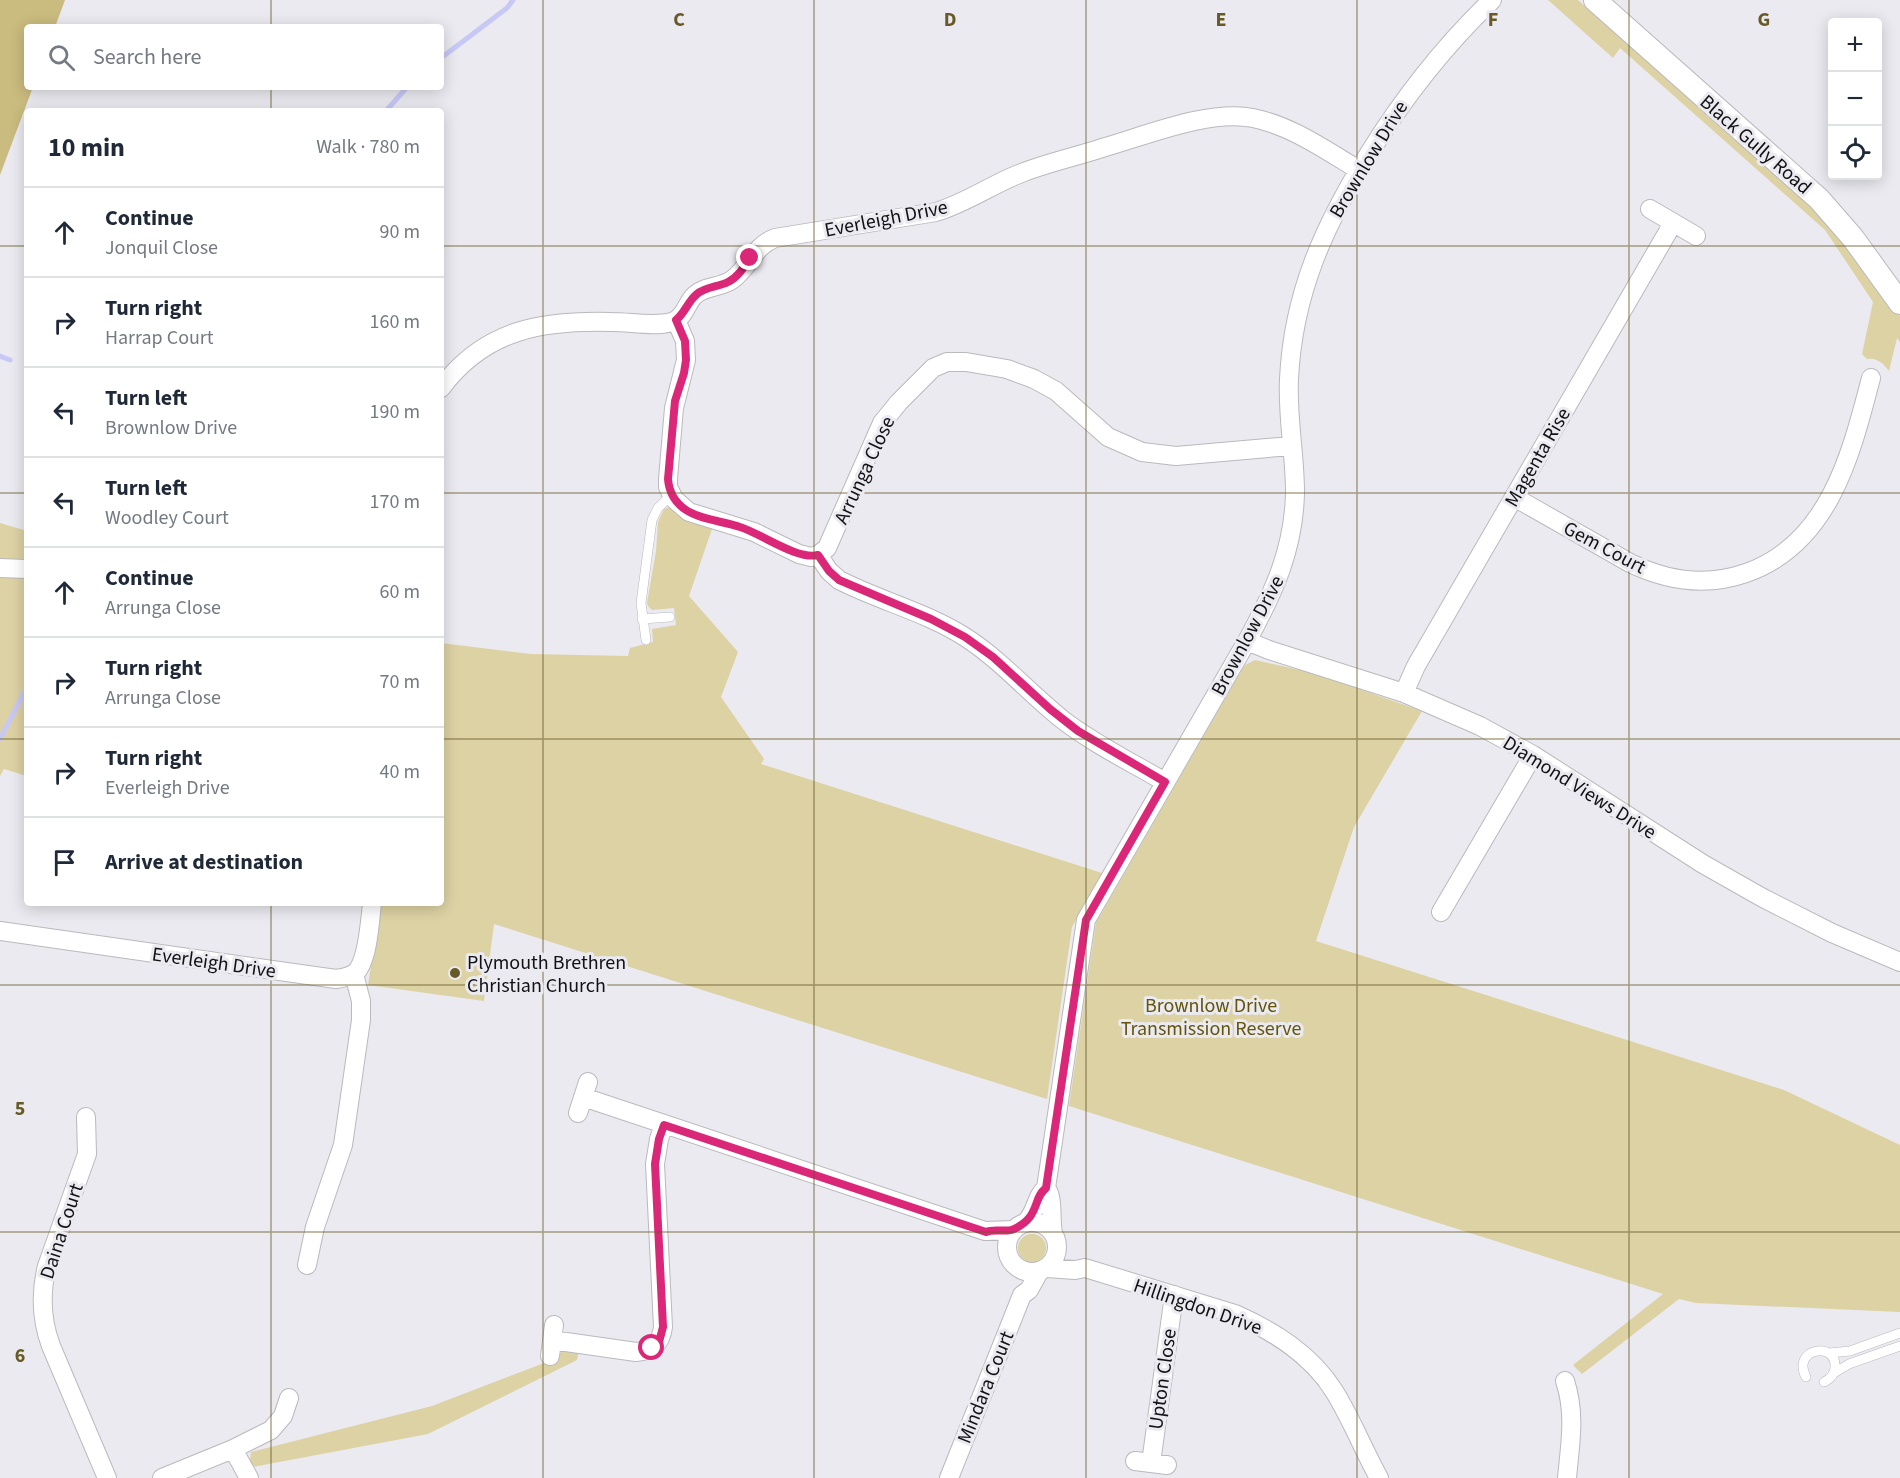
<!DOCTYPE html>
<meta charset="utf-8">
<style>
body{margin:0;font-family:"Source Sans 3",sans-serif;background:#f6f6f7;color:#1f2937}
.controls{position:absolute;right:18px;top:18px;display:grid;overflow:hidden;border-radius:6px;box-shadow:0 3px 15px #0003}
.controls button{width:54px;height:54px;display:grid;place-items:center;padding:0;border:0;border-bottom:2px solid #e0e1e3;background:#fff;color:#1f2937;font:30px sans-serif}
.stop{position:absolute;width:18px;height:18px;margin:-14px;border:4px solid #db2777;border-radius:50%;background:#fff}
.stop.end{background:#db2777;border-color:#fff;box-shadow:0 2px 6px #0008}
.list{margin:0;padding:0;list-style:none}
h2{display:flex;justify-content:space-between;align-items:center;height:78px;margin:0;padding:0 24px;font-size:26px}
h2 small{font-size:20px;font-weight:400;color:#747a83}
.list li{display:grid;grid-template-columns:39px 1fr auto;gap:18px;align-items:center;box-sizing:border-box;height:90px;padding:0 24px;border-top:2px solid #e0e1e3}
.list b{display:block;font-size:22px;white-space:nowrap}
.list p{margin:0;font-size:20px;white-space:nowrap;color:#747a83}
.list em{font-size:20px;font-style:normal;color:#747a83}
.icon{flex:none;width:33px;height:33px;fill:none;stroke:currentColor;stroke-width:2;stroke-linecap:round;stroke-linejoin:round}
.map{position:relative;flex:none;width:1900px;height:1478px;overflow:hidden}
.search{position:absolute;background:#fff;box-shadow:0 3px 15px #0003;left:24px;top:24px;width:420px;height:66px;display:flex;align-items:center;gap:15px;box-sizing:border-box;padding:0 21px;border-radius:6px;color:#747a83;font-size:22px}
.panel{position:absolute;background:#fff;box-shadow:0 3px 15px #0003;left:24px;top:108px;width:420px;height:798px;border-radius:6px}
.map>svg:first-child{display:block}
.green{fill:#ddd2a4}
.forest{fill:#cabb7e}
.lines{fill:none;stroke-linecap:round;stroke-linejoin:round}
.stream{stroke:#c8c8f7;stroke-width:5}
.service-casing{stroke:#b9b9be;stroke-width:10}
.minor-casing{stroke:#b9b9be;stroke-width:20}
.tertiary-casing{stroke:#b9b9be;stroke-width:24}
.service{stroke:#fff;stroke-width:9}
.minor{stroke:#fff;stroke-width:18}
.tertiary{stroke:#fff;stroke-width:22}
.route{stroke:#db2777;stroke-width:8}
.grid{fill:none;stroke:#675a27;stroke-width:1.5;stroke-opacity:0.55}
.poi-dot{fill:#675a27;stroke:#eaeaf0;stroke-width:2}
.labels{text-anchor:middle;stroke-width:6;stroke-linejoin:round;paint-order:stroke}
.street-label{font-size:20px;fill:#121214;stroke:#eaeaf0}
.poi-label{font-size:20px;fill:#121214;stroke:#eaeaf0;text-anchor:start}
.park-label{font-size:20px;fill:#64550a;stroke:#eaeaf0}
.grid-label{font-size:20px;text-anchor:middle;font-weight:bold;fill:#675a27;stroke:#eaeaf0;stroke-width:6;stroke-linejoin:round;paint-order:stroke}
</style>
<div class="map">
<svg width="1900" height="1478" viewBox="0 0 1900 1478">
<rect width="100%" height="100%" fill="#eaeaf0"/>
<path class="green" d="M 1548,0 L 1578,0 L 1796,189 L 1847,242 L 1900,316 L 1900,342 L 1897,338 L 1889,371 C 1883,363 1877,358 1867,359 L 1862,354 L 1873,302 L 1825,230 L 1620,48 L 1613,58 Z
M 671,507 L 713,526 L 689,596 L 738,652 L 721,697 L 764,759 L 761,764 L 1102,873 L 1072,927 L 1047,1099 L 494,924 L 484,1001 L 368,985 L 381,903 L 441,903 L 441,643 L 531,654 L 628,656 L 630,648 L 653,642 L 652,629 L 676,625 L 674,608 L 652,610 L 648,606 L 647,603 L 656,551 L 658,522 L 664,509 Z
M 0,523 L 27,531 L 27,562 L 0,562 Z
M 0,575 L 27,575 L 27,776 L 4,769 L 0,776 Z
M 1255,660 L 1313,673 L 1422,711 L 1354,827 L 1316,941 L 1784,1090 L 1900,1145 L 1900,1312 L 1696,1303 L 1679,1299 L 1582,1374 L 1573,1365 L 1663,1294 L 1069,1106 L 1096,923 L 1241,671 L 1245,665 Z
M1018 1248a14 14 0 1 1 28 0a14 14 0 1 1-28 0Z
M 564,1350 L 579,1350 L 577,1360 L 428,1434 L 252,1467 L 250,1460 L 251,1452 L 432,1406 L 552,1360 Z"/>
<path class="forest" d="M 0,0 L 65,0 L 55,27 L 27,27 L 27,87 L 33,87 L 0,175 Z"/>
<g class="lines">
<path class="stream" d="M 441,58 L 507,8 L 513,0
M 386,111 L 407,87
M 0,356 L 10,360
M 0,739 L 27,687"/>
<defs>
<path id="service" d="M 642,619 L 670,617
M 646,640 L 641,603 L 652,520 L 658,508 L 671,495
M 1829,1353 L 1850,1351 L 1900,1333
M 1834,1373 L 1849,1364 L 1900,1346
M 1806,1377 C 1791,1348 1837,1341 1835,1367 C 1835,1375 1830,1379 1824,1382"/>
<path id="minor" d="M 1650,209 L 1696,236
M 676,320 L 685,341 L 686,360 L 674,408 L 668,479 L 668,487 L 674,499 L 689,512 L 754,532 L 799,554 L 811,557 L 818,555 L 827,548 L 882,423 L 899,402 L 933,368 L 947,362 L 966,362 L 1007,369 L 1034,379 L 1056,391 L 1108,437 L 1142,452 L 1176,456 L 1291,446
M 441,388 C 485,329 543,320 612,322 C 631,322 654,327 672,322 C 685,318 686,303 695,295 C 706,285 722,288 733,279 C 749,267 754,246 775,238 L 936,212 C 966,203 991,185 1019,174 C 1046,163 1075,157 1102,148 C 1145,136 1209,109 1253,118 C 1292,126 1325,150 1359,170
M 1514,497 L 1630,563 C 1667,581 1706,587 1746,573 C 1829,544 1851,455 1871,378
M 818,555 L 829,571 L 839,580 C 880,601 926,612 965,637 C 1001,660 1029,693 1063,720 C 1094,744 1131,762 1165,782
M 0,568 L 27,569
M 1247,641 L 1269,650 L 1404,693 L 1480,726 L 1533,755 L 1703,864 L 1763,898 L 1832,933 L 1900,962
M 1404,693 L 1416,666 L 1673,223
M 1441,912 L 1533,755
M 0,931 L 336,979 C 343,978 349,977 355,973 C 368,962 370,920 372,903
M 583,1097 L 985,1231 L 1014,1230
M 578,1113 L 588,1082
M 86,1117 L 87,1154 L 47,1266 C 40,1294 41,1319 51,1346 L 107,1478
M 1046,1188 C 1054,1197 1050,1219 1053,1233
M1007 1247a25 25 0 1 1 50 0a25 25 0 1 1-50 0Z
M 1025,1223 C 1037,1212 1035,1197 1046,1188 L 1086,920 L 1247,641 C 1274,592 1294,549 1295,492 C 1295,454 1287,417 1289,379 C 1293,294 1324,226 1368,155 C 1404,97 1442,48 1492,0
M 307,1265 L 315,1227 L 343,1145 L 361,1020 L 361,1001 L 354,974
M 1047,1268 L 1075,1270 L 1085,1268 L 1235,1314 C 1273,1331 1311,1354 1334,1391 C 1351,1418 1363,1449 1379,1478
M 552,1340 L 636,1352 C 652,1351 661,1343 663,1327 L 655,1164 L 659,1139 L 664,1125
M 550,1356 L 554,1325
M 1565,1381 C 1576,1414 1570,1445 1567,1478
M 233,1449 L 249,1478
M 1135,1461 L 1167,1465
M 1151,1463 L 1174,1295
M 162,1478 L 233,1449 L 271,1430 L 283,1416 L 289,1398
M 949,1478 L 1022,1295 L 1029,1290 L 1039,1272"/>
<path id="tertiary" d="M 1595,0 L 1819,199 L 1853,238 L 1900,303"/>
</defs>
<use href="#service" class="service-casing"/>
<use href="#minor" class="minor-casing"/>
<use href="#tertiary" class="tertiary-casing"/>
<use href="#service" class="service"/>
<use href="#minor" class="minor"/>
<use href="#tertiary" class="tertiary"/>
</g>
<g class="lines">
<path class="route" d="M 652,1348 L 659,1342 L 663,1327 L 655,1164 L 659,1139 L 664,1125 L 986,1232 C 995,1228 1006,1233 1014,1229 C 1041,1216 1032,1199 1046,1188 L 1086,920 L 1165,782 L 1078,731 L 1050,709 L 993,657 L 965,637 L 931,619 L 839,580 L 829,571 L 818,555 C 797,560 762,534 740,527 C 723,521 701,520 686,510 C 674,502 669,492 668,479 L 675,401 L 684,373 L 686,360 L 685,341 L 676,320 C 685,313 688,301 697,294 C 705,287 718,287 728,282 C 738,277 744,267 750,258"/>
</g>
<path class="grid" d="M 271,0 L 271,27M 543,0 L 543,1478M 814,0 L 814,1478M 1086,0 L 1086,1478M 1357,0 L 1357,1478M 1629,0 L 1629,1478M 271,87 L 271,111M 0,246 L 27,246M 441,246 L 1900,246M 0,493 L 27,493M 441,493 L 1900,493M 0,739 L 27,739M 441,739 L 1900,739M 271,903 L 271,1478M 0,985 L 1900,985M 0,1232 L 1900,1232"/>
<circle class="poi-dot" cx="455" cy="973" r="6"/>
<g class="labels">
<g class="street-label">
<text transform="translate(1756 144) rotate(41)" y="7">Black Gully Road</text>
<text transform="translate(1368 159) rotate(-59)" y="7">Brownlow Drive</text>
<text transform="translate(886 218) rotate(-11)" y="7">Everleigh Drive</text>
<text transform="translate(1537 457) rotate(-60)" y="7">Magenta Rise</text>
<text transform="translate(864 470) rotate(-65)" y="7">Arrunga Close</text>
<text transform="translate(1605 547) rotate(28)" y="7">Gem Court</text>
<text transform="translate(1247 635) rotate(-62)" y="7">Brownlow Drive</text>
<text transform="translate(1580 787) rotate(32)" y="7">Diamond Views Drive</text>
<text transform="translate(214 962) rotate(8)" y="7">Everleigh Drive</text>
<text transform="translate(61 1231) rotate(-72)" y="7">Daina Court</text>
<text transform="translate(1198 1306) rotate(19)" y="7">Hillingdon Drive</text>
<text transform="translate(1162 1379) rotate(-82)" y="7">Upton Close</text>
<text transform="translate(985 1387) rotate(-68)" y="7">Mindara Court</text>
</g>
<g class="poi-label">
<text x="467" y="969">Plymouth Brethren<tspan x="467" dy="23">Christian Church</tspan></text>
</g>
<g class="park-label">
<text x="1211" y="1012">Brownlow Drive<tspan x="1211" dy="23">Transmission Reserve</tspan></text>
</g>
</g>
<g class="grid-label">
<text x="679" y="26">C</text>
<text x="950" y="26">D</text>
<text x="1221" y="26">E</text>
<text x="1493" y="26">F</text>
<text x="1764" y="26">G</text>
<text x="20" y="1115">5</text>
<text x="20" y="1362">6</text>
</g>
</svg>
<div class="controls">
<button>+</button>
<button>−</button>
<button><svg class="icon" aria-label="locate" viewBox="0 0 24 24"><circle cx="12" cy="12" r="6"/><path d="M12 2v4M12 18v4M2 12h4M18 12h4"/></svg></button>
</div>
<div class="stop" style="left:652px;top:1348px"></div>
<div class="stop end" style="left:750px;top:258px"></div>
<div class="search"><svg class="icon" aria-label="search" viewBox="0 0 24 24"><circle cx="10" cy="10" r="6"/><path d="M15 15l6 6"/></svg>Search here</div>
<section class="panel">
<h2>10 min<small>Walk · 780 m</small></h2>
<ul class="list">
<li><svg class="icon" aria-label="ahead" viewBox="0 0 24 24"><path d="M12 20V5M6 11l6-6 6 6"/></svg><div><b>Continue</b><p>Jonquil Close</p></div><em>90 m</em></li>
<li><svg class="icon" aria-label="right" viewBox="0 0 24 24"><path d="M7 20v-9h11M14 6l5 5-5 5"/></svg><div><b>Turn right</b><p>Harrap Court</p></div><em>160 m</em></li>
<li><svg class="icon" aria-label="left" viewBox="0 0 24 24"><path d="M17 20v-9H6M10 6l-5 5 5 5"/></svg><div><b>Turn left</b><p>Brownlow Drive</p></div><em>190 m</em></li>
<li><svg class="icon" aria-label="left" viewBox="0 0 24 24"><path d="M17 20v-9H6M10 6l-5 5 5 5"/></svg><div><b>Turn left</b><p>Woodley Court</p></div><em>170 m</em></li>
<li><svg class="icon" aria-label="ahead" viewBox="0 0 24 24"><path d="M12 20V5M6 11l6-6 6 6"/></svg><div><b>Continue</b><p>Arrunga Close</p></div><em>60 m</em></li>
<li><svg class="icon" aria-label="right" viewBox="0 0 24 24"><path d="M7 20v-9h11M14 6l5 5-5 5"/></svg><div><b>Turn right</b><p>Arrunga Close</p></div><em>70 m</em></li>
<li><svg class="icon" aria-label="right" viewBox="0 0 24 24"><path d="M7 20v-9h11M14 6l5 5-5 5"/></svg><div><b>Turn right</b><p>Everleigh Drive</p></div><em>40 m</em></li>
<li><svg class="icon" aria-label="arrive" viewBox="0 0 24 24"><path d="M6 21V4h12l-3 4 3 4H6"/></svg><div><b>Arrive at destination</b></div></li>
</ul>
</section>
</div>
